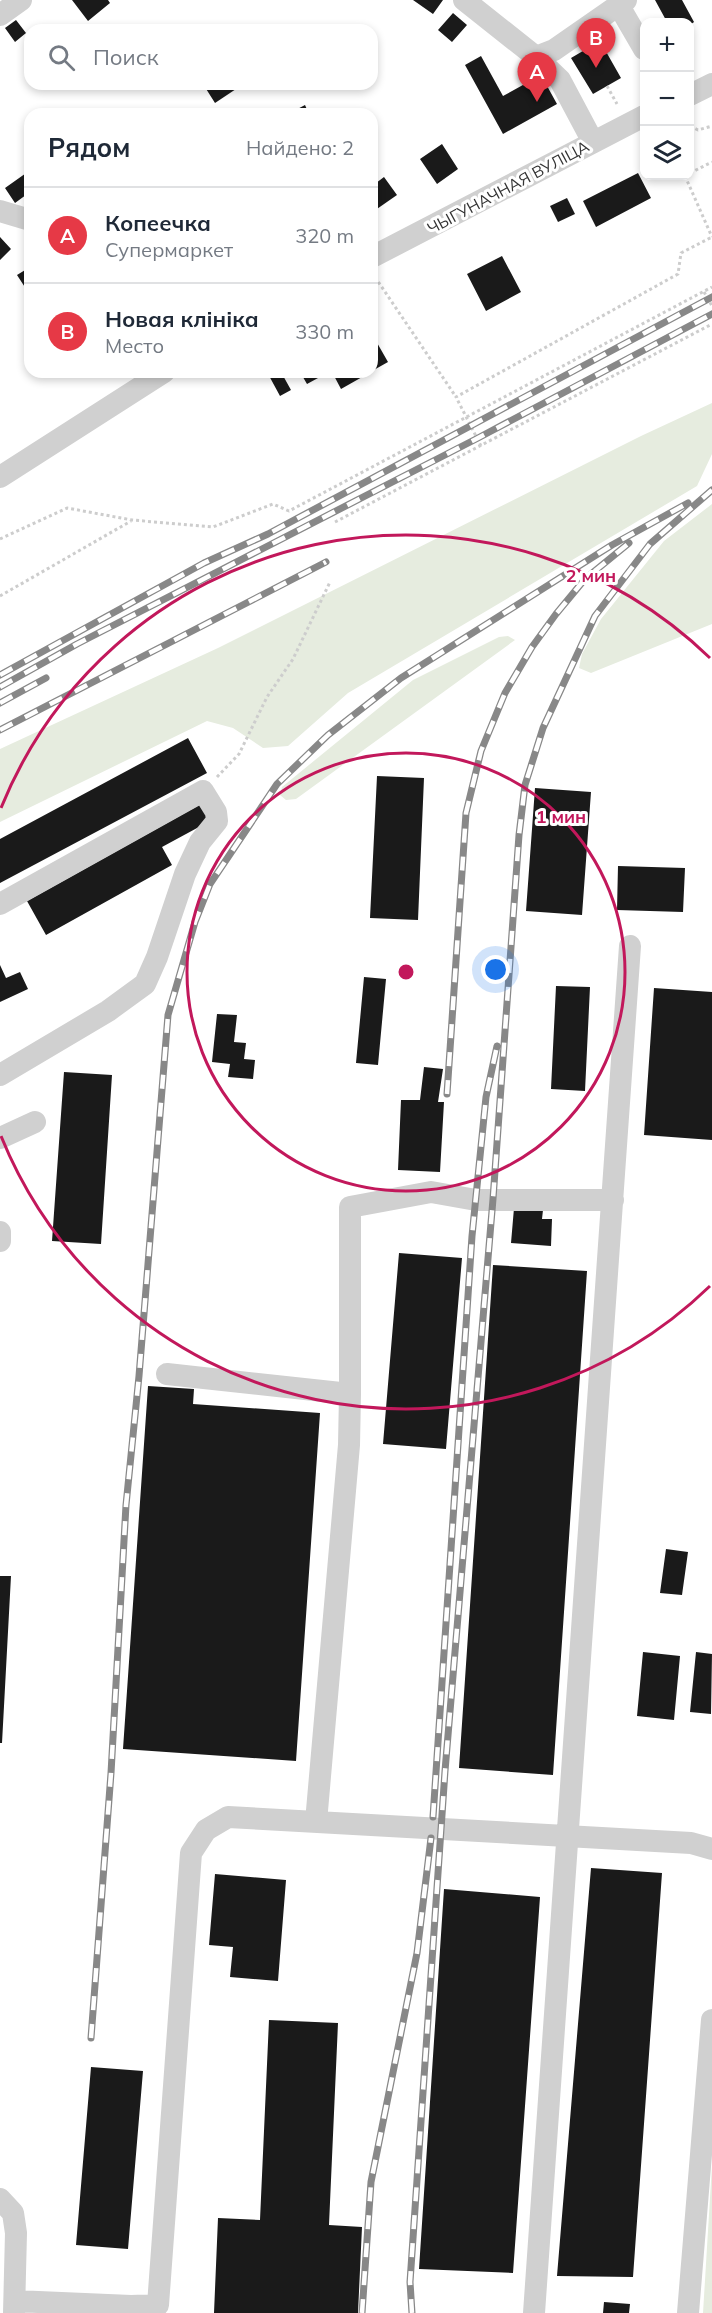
<!DOCTYPE html>
<html lang="ru">
<meta charset="utf-8">
<style>
body{margin:0;font-family:Mulish,sans-serif;background:#f6f6f7;color:#1f2937}
.controls{position:absolute;right:18px;top:18px;display:grid;overflow:hidden;border-radius:12px;box-shadow:0 3px 9px #0003}
.controls button{width:54px;height:54px;display:grid;place-items:center;padding:0;border:0;border-bottom:2px solid #e0e1e3;background:#fff;color:#1f2937;font:30px sans-serif}
.you{position:absolute;left:496px;top:970px;width:21px;height:21px;margin:-15px;border:4px solid #fff;border-radius:50%;background:#1a73e8;box-shadow:0 0 0 9px #1a73e833}
.badge{display:grid;place-items:center;width:39px;height:39px;border-radius:50%;background:#e63946;color:#fff;font-size:20px;font-weight:700}
.pin{position:absolute;translate:-50% -50px;filter:drop-shadow(0 2px 3px #0008)}
.pin::after{content:'';position:absolute;top:32px;width:21px;height:18px;background:inherit;clip-path:polygon(0 0,100% 0,50% 100%)}
.list{margin:0;padding:0;list-style:none}
h2{display:flex;justify-content:space-between;align-items:center;height:78px;margin:0;padding:0 24px;font-size:26px}
h2 small{font-size:20px;font-weight:400;color:#747a83}
.list li{display:grid;grid-template-columns:39px 1fr auto;gap:18px;align-items:center;box-sizing:border-box;height:96px;padding:0 24px;border-top:2px solid #e0e1e3}
.list b{display:block;font-size:22px;white-space:nowrap}
.list p{margin:0;font-size:20px;white-space:nowrap;color:#747a83}
.list em{font-size:20px;font-style:normal;color:#747a83}
.icon{flex:none;width:33px;height:33px;fill:none;stroke:currentColor;stroke-width:2;stroke-linecap:round;stroke-linejoin:round}
.map{position:relative;flex:none;width:712px;height:2313px;overflow:hidden}
.search{position:absolute;background:#fff;box-shadow:0 3px 9px #0003;left:24px;top:24px;width:354px;height:66px;display:flex;align-items:center;gap:15px;box-sizing:border-box;padding:0 21px;border-radius:18px;color:#747a83;font-size:22px}
.panel{position:absolute;background:#fff;box-shadow:0 3px 9px #0003;left:24px;top:108px;width:354px;height:270px;border-radius:18px}
.map>svg:first-child{display:block}
.green{fill:#e6ecdf}
.building{fill:#1a1a1a}
.lines{fill:none;stroke-linecap:round;stroke-linejoin:round}
.path{stroke:#cdcdcd;stroke-width:3;stroke-dasharray:3 3;stroke-linecap:butt}
.minor{stroke:#d0d0d0;stroke-width:22}
.rail-casing{stroke:#888;stroke-width:7}
.rail{stroke:#fff;stroke-width:4.5;stroke-dasharray:14;stroke-linecap:butt}
.ring{fill:none;stroke:#c2185b;stroke-width:3}
.labels{text-anchor:middle;stroke-width:6;stroke-linejoin:round;paint-order:stroke}
.street-label{font-size:16px;fill:#333;stroke:#fff}
.centre{fill:#c2185b;stroke:#fff;stroke-width:3}
.ring-label{font-size:18px;text-anchor:middle;font-weight:bold;fill:#c2185b;stroke:#fff;stroke-width:6;stroke-linejoin:round;paint-order:stroke}
</style>
<div class="map">
<svg width="712" height="2313" viewBox="0 0 712 2313">
<rect width="100%" height="100%" fill="#fff"/>
<path class="green" d="M 712,403 L 712,454 L 697,486 L 348,693 L 288,746 L 263,748 L 233,728 L 207,721 L 0,822 L 0,749 L 218,648 L 641,436 Z
M 712,504 L 712,624 L 591,673 L 579,668 L 582,654 L 601,619 L 664,541 Z
M 508,636 L 515,640 L 296,799 L 286,800 L 280,795 L 282,787 L 413,680 L 499,637 Z
M 712,2165 L 712,2313 L 703,2313 Z"/>
<path class="building" d="M 72,0 L 108,0 L 110,3 L 88,21 Z
M 413,0 L 443,0 L 433,14 Z
M 655,0 L 682,0 L 694,22 L 690,25 L 690,22 L 667,22 Z
M 453,13 L 467,25 L 452,42 L 438,30 Z
M 16,20 L 26,33 L 15,42 L 5,28 Z
M 600,41 L 621,78 L 593,94 L 571,58 Z
M 481,56 L 503,96 L 541,75 L 557,104 L 503,134 L 465,65 Z
M 203,84 L 237,84 L 239,87 L 215,103 Z
M 305,105 L 309,114 L 288,114 Z
M 442,144 L 458,169 L 437,184 L 420,159 Z
M 29,171 L 30,192 L 15,203 L 5,188 Z
M 638,173 L 651,198 L 596,227 L 583,201 Z
M 384,177 L 397,195 L 374,211 L 372,207 L 372,186 Z
M 567,198 L 575,214 L 558,222 L 550,206 Z
M 0,237 L 11,249 L 0,260 Z
M 502,256 L 521,292 L 486,311 L 467,274 Z
M 30,267 L 30,295 L 17,275 Z
M 372,334 L 388,362 L 372,371 Z
M 267,372 L 281,372 L 291,390 L 280,396 Z
M 300,372 L 329,372 L 307,384 Z
M 332,372 L 371,372 L 341,389 Z
M 188,738 L 207,773 L 0,883 L 0,839 Z
M 377,776 L 424,778 L 418,920 L 370,918 Z
M 535,788 L 591,792 L 582,915 L 526,911 Z
M 201,804 L 210,821 L 162,847 L 172,865 L 46,935 L 27,901 Z
M 618,866 L 685,868 L 683,912 L 617,910 Z
M 0,965 L 6,978 L 20,972 L 28,989 L 0,1002 Z
M 364,977 L 386,979 L 378,1065 L 356,1063 Z
M 556,986 L 590,987 L 585,1091 L 551,1089 Z
M 654,988 L 712,992 L 712,1140 L 644,1135 Z
M 217,1014 L 237,1015 L 234,1042 L 246,1043 L 244,1059 L 255,1060 L 253,1079 L 228,1077 L 230,1064 L 212,1062 Z
M 424,1067 L 443,1069 L 438,1102 L 444,1102 L 440,1172 L 398,1170 L 401,1100 L 420,1100 Z
M 64,1072 L 112,1075 L 101,1244 L 52,1241 Z
M 514,1208 L 543,1210 L 542,1219 L 552,1219 L 551,1246 L 511,1243 Z
M 399,1253 L 462,1258 L 446,1449 L 383,1444 Z
M 493,1265 L 587,1271 L 553,1775 L 459,1768 Z
M 148,1386 L 194,1389 L 193,1404 L 320,1413 L 296,1761 L 123,1749 Z
M 666,1549 L 688,1552 L 682,1595 L 660,1593 Z
M 0,1576 L 11,1576 L 2,1743 L 0,1743 Z
M 643,1652 L 680,1656 L 674,1720 L 637,1716 Z
M 696,1652 L 712,1654 L 711,1714 L 690,1712 Z
M 591,1868 L 662,1873 L 633,2277 L 557,2276 Z
M 215,1874 L 286,1880 L 278,1981 L 230,1977 L 233,1947 L 209,1945 Z
M 444,1889 L 540,1897 L 513,2273 L 419,2269 Z
M 269,2020 L 338,2023 L 329,2225 L 362,2227 L 358,2313 L 214,2313 L 218,2218 L 260,2220 Z
M 91,2067 L 143,2071 L 128,2249 L 76,2245 Z
M 604,2302 L 630,2304 L 629,2313 L 603,2313 Z"/>
<g class="lines">
<path class="path" d="M 607,86 L 617,104
M 690,126 L 698,130 L 712,126
M 690,173 L 712,162
M 685,176 L 712,237
M 375,277 L 456,397
M 704,292 L 712,306
M 481,446 L 456,397 L 678,274 L 681,253 L 712,237
M 335,522 L 712,324
M 0,539 L 67,508 L 132,520 L 213,527 L 273,504 L 289,511 L 712,287
M 0,596 L 131,521
M 217,777 L 239,754 L 267,697 L 293,659 L 330,582"/>
<path class="minor" d="M 464,0 L 536,57 L 560,80 L 593,142
M 619,6 L 644,49
M 0,15 L 21,0
M 536,57 L 554,50 L 626,0
M 690,95 L 712,84
M 0,211 L 30,220
M 372,257 L 644,116
M 0,477 L 164,372
M 0,904 L 203,791 L 216,812 L 217,821 L 200,842 L 185,874 L 157,957 L 145,984 L 108,1011 L 0,1075
M 0,1138 L 35,1122
M 0,1232 L 0,1241
M 167,1374 L 350,1394 L 350,1207 L 431,1192 L 476,1200 L 613,1200
M 316,1822 L 349,1445 L 350,1394
M 0,2199 L 13,2213 L 16,2233 L 14,2313
M 15,2301 L 131,2306 L 158,2305 L 191,1853 L 206,1830 L 228,1817 L 691,1843 L 712,1849
M 534,2313 L 630,946
M 688,2313 L 712,2020"/>
<defs>
<path id="rail" d="M 0,675 L 204,563 L 268,534 L 712,297
M 0,687 L 77,644 L 478,438 L 712,314
M 0,703 L 46,678
M 0,730 L 326,562
M 447,1094 L 466,813 L 481,751 L 505,693 L 532,647 L 556,614 L 585,579 L 629,543
M 433,1817 L 472,1236 L 486,1097 L 497,1046
M 91,2038 L 111,1773 L 126,1505 L 139,1376 L 168,1015 L 195,922 L 210,884 L 277,784 L 328,735 L 401,678 L 612,545 L 688,503
M 362,2313 L 371,2182 L 417,1953 L 431,1838
M 412,2313 L 410,2282 L 445,1771 L 493,1199 L 519,835 L 525,785 L 543,728 L 595,616 L 650,544 L 712,490"/>
</defs>
<use href="#rail" class="rail-casing"/>
<use href="#rail" class="rail"/>
</g>
<g class="ring">
<circle cx="406" cy="972" r="219"/>
<path d="M710 1286A437 437 0 0 1 1 1136M1 808A437 437 0 0 1 710 658"/>
</g>
<g class="labels">
<g class="street-label">
<text transform="translate(508 187) rotate(-28)" y="6">ЧЫГУНАЧНАЯ ВУЛІЦА</text>
</g>
</g>
<circle cx="406" cy="972" r="9" class="centre"/>
<g class="ring-label">
<text x="591" y="582">2 мин</text>
<text x="561" y="823">1 мин</text>
</g>
</svg>
<div class="controls">
<button>+</button>
<button>−</button>
<button><svg class="icon" aria-label="layers" viewBox="0 0 24 24"><path d="M12 4l9 5-9 5-9-5zM3 14l9 5 9-5"/></svg></button>
</div>
<div class="you"></div>
<div class="pin badge" style="left:537px;top:102px">A</div>
<div class="pin badge" style="left:596px;top:68px">B</div>
<div class="search"><svg class="icon" aria-label="search" viewBox="0 0 24 24"><circle cx="10" cy="10" r="6"/><path d="M15 15l6 6"/></svg>Поиск</div>
<section class="panel">
<h2>Рядом<small>Найдено: 2</small></h2>
<ul class="list">
<li><span class="badge">A</span><div><b>Копеечка</b><p>Супермаркет</p></div><em>320 m</em></li>
<li><span class="badge">B</span><div><b>Новая клініка</b><p>Место</p></div><em>330 m</em></li>
</ul>
</section>
</div>
